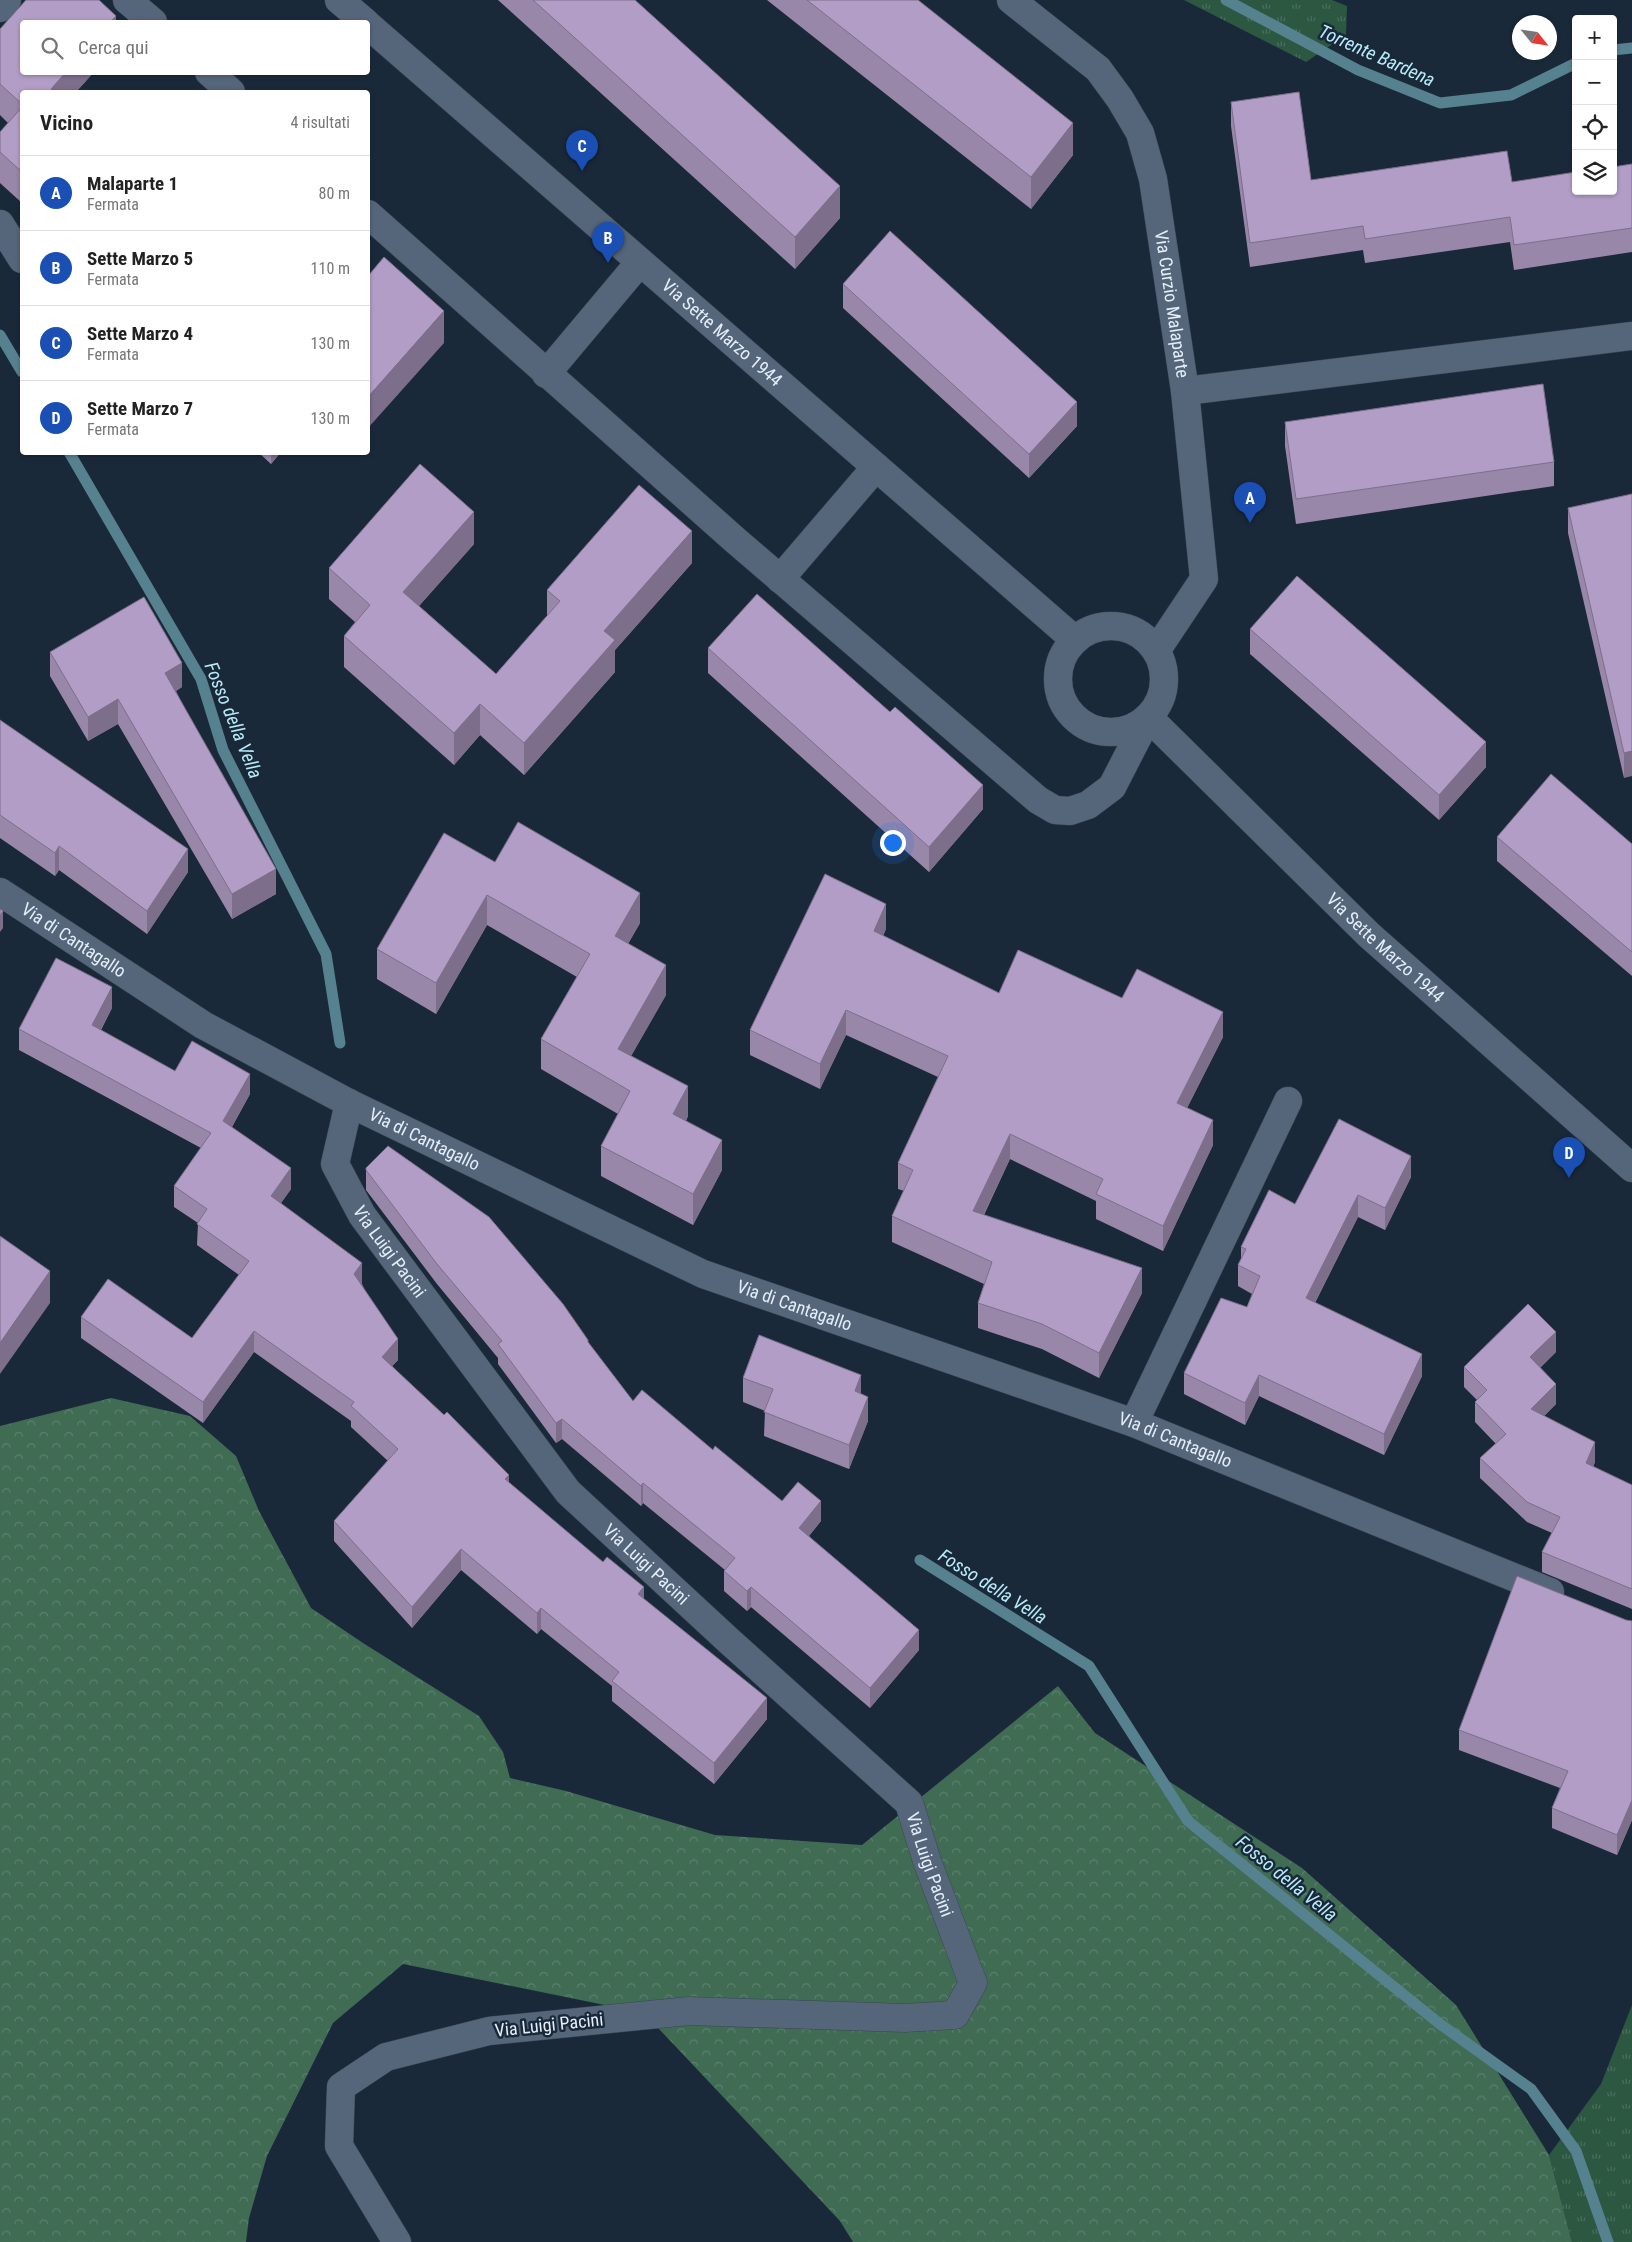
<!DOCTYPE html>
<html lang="it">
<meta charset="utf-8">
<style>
body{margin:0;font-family:"Roboto Condensed",sans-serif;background:#f2f2f2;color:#222}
.controls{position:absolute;right:15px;top:15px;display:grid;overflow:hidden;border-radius:5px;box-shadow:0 1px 4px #0004}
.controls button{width:45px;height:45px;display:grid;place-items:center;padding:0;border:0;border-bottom:1px solid #e0e0e0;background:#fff;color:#222;font:25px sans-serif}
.compass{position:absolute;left:1512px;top:15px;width:45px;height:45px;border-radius:50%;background:#fff;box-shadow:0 1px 4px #0004;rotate:120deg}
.you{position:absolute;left:892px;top:842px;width:18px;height:18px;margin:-12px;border:4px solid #fff;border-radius:50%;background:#1a73e8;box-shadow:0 0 0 8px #1a73e833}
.badge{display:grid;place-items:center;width:32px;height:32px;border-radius:50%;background:#386f6e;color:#fff;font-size:16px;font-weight:700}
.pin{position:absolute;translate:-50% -41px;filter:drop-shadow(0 1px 2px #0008)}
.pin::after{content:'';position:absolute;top:26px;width:18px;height:15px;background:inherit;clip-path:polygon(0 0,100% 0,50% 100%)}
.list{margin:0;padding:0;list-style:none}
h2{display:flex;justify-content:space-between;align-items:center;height:65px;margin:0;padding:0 20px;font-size:21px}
h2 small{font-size:16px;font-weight:400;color:#767676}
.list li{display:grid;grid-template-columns:32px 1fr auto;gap:15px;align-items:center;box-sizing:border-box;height:75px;padding:0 20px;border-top:1px solid #e0e0e0}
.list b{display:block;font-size:19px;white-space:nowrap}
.list p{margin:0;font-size:16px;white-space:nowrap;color:#767676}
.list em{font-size:16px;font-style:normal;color:#767676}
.icon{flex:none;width:28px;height:28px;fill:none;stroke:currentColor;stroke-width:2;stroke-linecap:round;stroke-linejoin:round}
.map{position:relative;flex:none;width:1632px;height:2242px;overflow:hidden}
.search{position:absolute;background:#fff;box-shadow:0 1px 4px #0004;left:20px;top:20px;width:350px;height:55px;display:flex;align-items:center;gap:12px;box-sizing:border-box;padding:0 18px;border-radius:5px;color:#767676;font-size:19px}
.panel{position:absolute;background:#fff;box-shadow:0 1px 4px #0004;left:20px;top:90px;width:350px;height:365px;border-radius:5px}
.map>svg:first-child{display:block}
.grass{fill:url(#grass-tufts)}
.forest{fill:url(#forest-crowns)}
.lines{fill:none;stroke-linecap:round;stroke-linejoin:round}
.stream{stroke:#568290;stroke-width:11}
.minor-casing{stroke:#3a4654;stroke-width:29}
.tertiary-casing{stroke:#3a4654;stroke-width:29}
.minor{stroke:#55667a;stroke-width:28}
.tertiary{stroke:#55667a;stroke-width:28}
.wall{fill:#9987aa}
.shaded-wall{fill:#7d6e8b}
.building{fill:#b29dc6;stroke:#7d6e8b}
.labels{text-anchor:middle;stroke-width:5;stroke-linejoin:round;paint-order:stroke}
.street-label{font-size:18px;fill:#e4eefa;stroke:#1a2939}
.water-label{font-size:19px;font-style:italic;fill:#b7eaf9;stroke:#1a2939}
</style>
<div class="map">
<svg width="1632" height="2242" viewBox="0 0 1632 2242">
<defs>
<pattern id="grass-tufts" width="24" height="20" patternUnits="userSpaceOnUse" patternTransform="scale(1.25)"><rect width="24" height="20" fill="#2c5741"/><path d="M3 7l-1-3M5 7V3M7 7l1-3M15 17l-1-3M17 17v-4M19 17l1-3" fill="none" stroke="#4a6f5d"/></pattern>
<pattern id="forest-crowns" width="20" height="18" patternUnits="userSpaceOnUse" patternTransform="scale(1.25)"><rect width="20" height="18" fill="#406c54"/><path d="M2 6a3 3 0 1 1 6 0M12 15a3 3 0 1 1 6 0" fill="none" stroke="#5b816e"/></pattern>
</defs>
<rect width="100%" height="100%" fill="#1a2939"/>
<path class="grass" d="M 1184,0 L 1332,0 L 1347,6 L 1346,35 L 1306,62 Z
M 1632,2005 L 1632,2242 L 1572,2242 L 1549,2155 L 1601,2084 Z"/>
<path class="forest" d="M 111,1398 L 190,1416 L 236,1456 L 259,1511 L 311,1608 L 363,1643 L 479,1716 L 503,1752 L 510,1778 L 566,1791 L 715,1835 L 862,1845 L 1058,1686 L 1095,1733 L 1302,1868 L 1456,2005 L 1549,2155 L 1572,2242 L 853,2242 L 840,2221 L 644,2013 L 403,1964 L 333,2023 L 267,2156 L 249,2218 L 246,2242 L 0,2242 L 0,1426 Z"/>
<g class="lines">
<path class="stream" d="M 1226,0 L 1358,70 L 1440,103 L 1511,95 L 1576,63
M 1613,50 L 1632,48
M 0,335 L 22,372
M 69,452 L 201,679 L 223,750 L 326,954 L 340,1043
M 920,1560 L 1089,1666 L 1188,1821 L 1440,2024 L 1531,2089 L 1576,2151 L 1608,2242"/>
<defs>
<g id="minor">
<path d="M 127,0 L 153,22"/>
<path id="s1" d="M 1011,0 L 1098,69 L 1120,99 L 1140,133 L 1153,179 L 1185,391 L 1204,579 L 1156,651"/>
<path d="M 0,8 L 7,0"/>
<path d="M 209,72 L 231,92"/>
<path d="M 368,214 L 735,540 L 1038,800 L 1055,810 L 1070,811 L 1088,805 L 1112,787 L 1148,717"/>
<path d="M 0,224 L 22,259"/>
<path d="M 546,374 L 640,262"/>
<path d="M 1185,391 L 1632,336"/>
<path d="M 780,579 L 876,467"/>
<path id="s2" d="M 0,892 L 203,1025 L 349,1103 L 703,1274 L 1134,1423 L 1550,1592"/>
<path id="s3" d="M 349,1103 L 335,1164 L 362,1215 L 568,1492 L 728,1640 L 909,1803 L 927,1861 L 973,1983 L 955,2015 L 905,2018 L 689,2011 L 489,2031 L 386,2057 L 341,2087 L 339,2146 L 397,2242"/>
<path d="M 1134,1423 L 1288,1101"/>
</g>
<g id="tertiary">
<path d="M 339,0 L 365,22"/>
<path id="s4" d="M 368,25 L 1075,640"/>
<circle cx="1111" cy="679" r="53"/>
<path id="s5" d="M 1148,717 L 1369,935 L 1632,1168"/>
</g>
</defs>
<use href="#minor" class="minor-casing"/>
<use href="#tertiary" class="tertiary-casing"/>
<use href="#minor" class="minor"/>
<use href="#tertiary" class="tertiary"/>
</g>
<path class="wall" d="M 498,0 L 635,0 L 840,218 L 795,269 Z
M 767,0 L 918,0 L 1073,155 L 1031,209 Z
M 116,22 L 22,72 L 94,72 L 76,92 L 22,92 L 22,203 L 0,183 L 0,132 L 8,123 L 0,115 L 0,29 Z
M 1231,102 L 1311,180 L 1512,182 L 1632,164 L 1632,252 L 1514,270 L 1510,242 L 1365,263 L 1363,250 L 1250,267 L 1231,126 Z
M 843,284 L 1077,426 L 1029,478 L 843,308 Z
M 1285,422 L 1554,462 L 1554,486 L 1296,524 L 1285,446 Z
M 258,452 L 281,452 L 271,464 Z
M 1632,494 L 1624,778 L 1568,533 L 1568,508 Z
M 474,544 L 419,606 L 496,674 L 547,616 L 547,590 L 692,563 L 615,650 L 615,672 L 524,775 L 480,735 L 454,765 L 344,667 L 344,636 L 355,622 L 329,599 L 329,568 Z
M 1250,629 L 1486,767 L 1439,820 L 1250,654 Z
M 708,648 L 983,809 L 929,872 L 708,673 Z
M 50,652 L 182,687 L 176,691 L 276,894 L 232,919 L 118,724 L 88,741 L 50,676 Z
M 0,720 L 188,872 L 147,934 L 59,870 L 55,876 L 0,838 Z
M 1497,837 L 1632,844 L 1632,976 L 1497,861 Z
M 495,862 L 640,923 L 628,944 L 666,995 L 631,1056 L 688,1116 L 686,1121 L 722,1170 L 693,1225 L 601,1176 L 601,1146 L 618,1114 L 541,1069 L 541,1039 L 577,977 L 487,925 L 436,1014 L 377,979 L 377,949 Z
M 886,929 L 883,936 L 999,993 L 1122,998 L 1223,1037 L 1187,1108 L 1213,1145 L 1163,1251 L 1096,1219 L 1096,1201 L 1010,1159 L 984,1215 L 1142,1293 L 1099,1378 L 1042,1349 L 978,1328 L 978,1303 L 984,1284 L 892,1242 L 892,1216 L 904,1191 L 898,1189 L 898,1163 L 938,1077 L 846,1035 L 820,1089 L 750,1055 L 750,1030 Z
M 112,1008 L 101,1030 L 175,1071 L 250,1094 L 232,1127 L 291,1189 L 281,1203 L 362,1284 L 398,1360 L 392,1366 L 509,1483 L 644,1599 L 767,1719 L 714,1784 L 612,1701 L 612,1686 L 541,1629 L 537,1634 L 461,1570 L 412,1628 L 334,1541 L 334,1521 L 388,1461 L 351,1427 L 351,1421 L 254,1352 L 203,1423 L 81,1338 L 81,1317 L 192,1338 L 239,1275 L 197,1245 L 198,1223 L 174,1207 L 174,1186 L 201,1148 L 19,1050 L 19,1029 Z
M 366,1168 L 588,1343 L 633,1401 L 713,1450 L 782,1501 L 821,1521 L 809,1536 L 919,1650 L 870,1708 L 751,1607 L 747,1611 L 724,1591 L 724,1571 L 725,1570 L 643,1503 L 641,1506 L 562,1439 L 556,1443 L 498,1364 L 498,1358 L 437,1284 L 366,1190 Z
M 1411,1177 L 1385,1230 L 1358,1217 L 1315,1303 L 1422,1376 L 1384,1455 L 1259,1396 L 1245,1425 L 1184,1394 L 1184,1373 L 1247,1307 L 1252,1294 L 1238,1286 L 1238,1265 L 1241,1259 L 1241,1247 L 1295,1204 Z
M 1556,1352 L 1540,1368 L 1556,1404 L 1544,1416 L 1595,1462 L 1593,1467 L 1632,1485 L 1632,1609 L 1542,1572 L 1542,1552 L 1552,1533 L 1527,1522 L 1480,1478 L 1480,1458 L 1496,1444 L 1475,1422 L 1475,1402 L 1477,1400 L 1464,1387 L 1464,1367 Z
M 743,1378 L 861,1394 L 868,1421 L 849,1469 L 764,1436 L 765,1411 L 743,1402 Z
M 1626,1620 L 1632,1621 L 1632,1820 L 1617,1855 L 1552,1828 L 1552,1808 L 1560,1788 L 1459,1750 L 1459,1730 Z"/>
<path class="shaded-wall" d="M 116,16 L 116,22 L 110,22 Z
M 66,72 L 94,72 L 76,92 L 51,92 L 51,89 Z
M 1073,123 L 1073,155 L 1031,209 L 1031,177 Z
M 840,186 L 840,218 L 795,269 L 795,237 Z
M 444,311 L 444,343 L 368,428 L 368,397 Z
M 1077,402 L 1077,426 L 1029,478 L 1029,454 Z
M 271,452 L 281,452 L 271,464 Z
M 474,512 L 474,544 L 403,624 L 403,592 Z
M 692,531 L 692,563 L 615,650 L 615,672 L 524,775 L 524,743 L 604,631 Z
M 182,663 L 182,687 L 165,697 L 165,673 Z
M 118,699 L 118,724 L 88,741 L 88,717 Z
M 480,704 L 480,735 L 454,765 L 454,733 Z
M 1486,742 L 1486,767 L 1439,820 L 1439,795 Z
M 1632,751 L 1632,776 L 1624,778 L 1624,753 Z
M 983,785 L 983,809 L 929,872 L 929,847 Z
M 59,846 L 59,870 L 55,876 L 55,853 Z
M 188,849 L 188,872 L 147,934 L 147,911 Z
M 276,869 L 276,894 L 232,919 L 232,894 Z
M 640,893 L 640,923 L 615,966 L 615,936 Z
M 487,895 L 487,925 L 436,1014 L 436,983 Z
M 886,904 L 886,929 L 874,956 L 874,931 Z
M 3,911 L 3,928 L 0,932 L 0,916 Z
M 666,965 L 666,995 L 618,1079 L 618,1049 Z
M 112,987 L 112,1008 L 92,1046 L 92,1025 Z
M 846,1010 L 846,1035 L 820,1089 L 820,1064 Z
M 1223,1012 L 1223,1037 L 1177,1128 L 1177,1103 Z
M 250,1074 L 250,1094 L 223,1142 L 223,1121 Z
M 688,1086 L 688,1116 L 673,1144 L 673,1114 Z
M 1213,1120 L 1213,1145 L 1163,1251 L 1163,1226 Z
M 1010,1134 L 1010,1159 L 973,1236 L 973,1211 Z
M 722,1140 L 722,1170 L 693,1225 L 693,1194 Z
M 1411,1156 L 1411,1177 L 1385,1230 L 1385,1208 Z
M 291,1168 L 291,1189 L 271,1217 L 271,1196 Z
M 1358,1195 L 1358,1217 L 1306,1320 L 1306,1298 Z
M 362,1263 L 362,1284 L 354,1295 L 354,1274 Z
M 1142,1268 L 1142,1293 L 1099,1378 L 1099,1353 Z
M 50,1271 L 50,1303 L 0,1374 L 0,1343 Z
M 254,1331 L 254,1352 L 203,1423 L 203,1402 Z
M 1556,1332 L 1556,1352 L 1530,1377 L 1530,1357 Z
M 398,1339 L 398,1360 L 382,1377 L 382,1357 Z
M 1422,1354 L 1422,1376 L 1384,1455 L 1384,1434 Z
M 861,1375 L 861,1399 L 855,1391 Z
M 1259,1375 L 1259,1396 L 1245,1425 L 1245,1403 Z
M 1556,1384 L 1556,1404 L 1531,1429 L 1531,1409 Z
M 868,1397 L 868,1421 L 849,1469 L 849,1445 Z
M 562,1419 L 562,1439 L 556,1443 L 556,1423 Z
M 1595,1442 L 1595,1462 L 1586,1483 L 1586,1463 Z
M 509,1475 L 509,1496 L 505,1479 Z
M 643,1483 L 643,1503 L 641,1506 L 641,1486 Z
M 821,1501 L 821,1521 L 799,1548 L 799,1528 Z
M 461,1549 L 461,1570 L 412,1628 L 412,1607 Z
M 644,1587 L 644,1608 L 638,1594 Z
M 751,1587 L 751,1607 L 747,1611 L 747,1591 Z
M 541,1608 L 541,1629 L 537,1634 L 537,1613 Z
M 919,1630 L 919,1650 L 870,1708 L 870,1688 Z
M 767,1698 L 767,1719 L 714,1784 L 714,1763 Z
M 1632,1800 L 1632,1820 L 1617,1855 L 1617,1835 Z"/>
<path class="building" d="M 26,0 L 99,0 L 116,16 L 110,22 L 22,22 L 22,72 L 66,72 L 51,89 L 55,92 L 22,92 L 22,104 L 0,84 L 0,29 Z
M 533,0 L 635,0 L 840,186 L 795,237 Z
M 807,0 L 918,0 L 1073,123 L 1031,177 Z
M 1299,92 L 1311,180 L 1507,151 L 1512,182 L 1576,172 L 1576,191 L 1613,191 L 1613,167 L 1632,164 L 1632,228 L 1514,245 L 1510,217 L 1365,239 L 1363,226 L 1250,243 L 1231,102 Z
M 22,107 L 22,172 L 0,152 L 0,132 Z
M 890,231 L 1077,402 L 1029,454 L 843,284 Z
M 384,257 L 444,311 L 368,397 L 368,276 Z
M 1543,384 L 1554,462 L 1296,499 L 1285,422 Z
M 420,464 L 474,512 L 403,592 L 496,674 L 560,601 L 547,590 L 639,485 L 692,531 L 604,631 L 615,640 L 524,743 L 480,704 L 454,733 L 344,636 L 370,605 L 329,568 Z
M 1632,494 L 1632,751 L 1624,753 L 1568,508 Z
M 1297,576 L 1486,742 L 1439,795 L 1250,629 Z
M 757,594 L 890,712 L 895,707 L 983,785 L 929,847 L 708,648 Z
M 144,597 L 182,663 L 165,673 L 276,869 L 232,894 L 118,699 L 88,717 L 50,652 Z
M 0,720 L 188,849 L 147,911 L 59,846 L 55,853 L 0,815 Z
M 1551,774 L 1632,844 L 1632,952 L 1497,837 Z
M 518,822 L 640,893 L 615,936 L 666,965 L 618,1049 L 688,1086 L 673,1114 L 722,1140 L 693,1194 L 601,1146 L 630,1091 L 541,1039 L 590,954 L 487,895 L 436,983 L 377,949 L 444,833 L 495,862 Z
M 825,874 L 886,904 L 874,931 L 999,993 L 1018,950 L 1122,998 L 1137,969 L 1223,1012 L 1177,1103 L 1213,1120 L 1163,1226 L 1096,1194 L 1103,1179 L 1010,1134 L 973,1211 L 1142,1268 L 1099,1353 L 1042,1324 L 978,1303 L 992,1262 L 892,1216 L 913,1170 L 898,1163 L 948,1056 L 846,1010 L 820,1064 L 750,1030 Z
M 0,909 L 3,911 L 0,916 Z
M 56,958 L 112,987 L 92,1025 L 175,1071 L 192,1041 L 250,1074 L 223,1121 L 291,1168 L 271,1196 L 362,1263 L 354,1274 L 398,1339 L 382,1357 L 444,1415 L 447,1412 L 509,1475 L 505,1479 L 603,1562 L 607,1557 L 644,1587 L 638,1594 L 767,1698 L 714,1763 L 612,1681 L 619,1672 L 541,1608 L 537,1613 L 461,1549 L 412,1607 L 334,1521 L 398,1449 L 351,1406 L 354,1402 L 254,1331 L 203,1402 L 81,1317 L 108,1279 L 192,1338 L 249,1261 L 197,1224 L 207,1209 L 174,1186 L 211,1133 L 19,1029 Z
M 1339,1119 L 1411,1156 L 1385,1208 L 1358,1195 L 1306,1298 L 1422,1354 L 1384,1434 L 1259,1375 L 1245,1403 L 1184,1373 L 1221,1298 L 1247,1307 L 1260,1276 L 1238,1265 L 1246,1249 L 1241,1247 L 1269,1190 L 1295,1204 Z
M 388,1146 L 489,1217 L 563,1304 L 588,1340 L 588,1342 L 633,1401 L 642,1390 L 713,1450 L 715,1446 L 782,1501 L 798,1482 L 821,1501 L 799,1528 L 919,1630 L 870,1688 L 751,1587 L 747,1591 L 724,1571 L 735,1558 L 643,1483 L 641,1486 L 562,1419 L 556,1423 L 498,1344 L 502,1341 L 437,1264 L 366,1170 L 366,1168 Z
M 0,1236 L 50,1271 L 0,1343 Z
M 1528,1304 L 1556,1332 L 1530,1357 L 1556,1384 L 1531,1409 L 1595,1442 L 1586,1463 L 1632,1485 L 1632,1589 L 1542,1552 L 1560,1517 L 1527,1502 L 1480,1458 L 1506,1434 L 1475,1402 L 1487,1390 L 1464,1367 Z
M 759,1335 L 861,1375 L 855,1391 L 868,1397 L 849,1445 L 764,1412 L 773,1389 L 743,1378 Z
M 1517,1576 L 1626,1620 L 1632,1621 L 1632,1800 L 1617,1835 L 1552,1808 L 1568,1771 L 1459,1730 Z"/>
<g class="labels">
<g class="street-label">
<text dy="6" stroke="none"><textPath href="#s1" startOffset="362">Via Curzio Malaparte</textPath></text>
<text dy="6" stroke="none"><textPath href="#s4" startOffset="469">Via Sette Marzo 1944</textPath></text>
<text dy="6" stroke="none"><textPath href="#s2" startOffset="88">Via di Cantagallo</textPath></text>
<text dy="6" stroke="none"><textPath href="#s5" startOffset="331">Via Sette Marzo 1944</textPath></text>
<text dy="6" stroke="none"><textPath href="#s2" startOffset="492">Via di Cantagallo</textPath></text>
<text dy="6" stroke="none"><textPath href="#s3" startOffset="166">Via Luigi Pacini</textPath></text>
<text dy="6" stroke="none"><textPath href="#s2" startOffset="898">Via di Cantagallo</textPath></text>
<text dy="6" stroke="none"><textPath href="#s2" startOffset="1302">Via di Cantagallo</textPath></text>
<text dy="6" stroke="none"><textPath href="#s3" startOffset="572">Via Luigi Pacini</textPath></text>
<text dy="6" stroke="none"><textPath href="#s3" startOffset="992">Via Luigi Pacini</textPath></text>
<text transform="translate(549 2025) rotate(-6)" y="6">Via Luigi Pacini</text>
</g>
<g class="water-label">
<text transform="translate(1377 55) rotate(24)" y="7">Torrente Bardena</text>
<text transform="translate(234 720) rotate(68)" y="7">Fosso della Vella</text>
<text transform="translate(993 1586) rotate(32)" y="7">Fosso della Vella</text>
<text transform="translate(1287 1878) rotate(39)" y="7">Fosso della Vella</text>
</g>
</g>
</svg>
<div class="controls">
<button>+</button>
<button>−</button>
<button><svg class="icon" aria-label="locate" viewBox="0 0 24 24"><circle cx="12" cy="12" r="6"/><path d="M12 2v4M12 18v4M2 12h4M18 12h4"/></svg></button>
<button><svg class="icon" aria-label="layers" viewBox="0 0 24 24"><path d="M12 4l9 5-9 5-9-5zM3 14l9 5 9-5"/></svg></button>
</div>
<svg class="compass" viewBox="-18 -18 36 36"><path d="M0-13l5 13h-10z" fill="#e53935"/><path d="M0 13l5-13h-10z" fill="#767676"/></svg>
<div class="you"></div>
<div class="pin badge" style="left:1250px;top:523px;background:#1a4fb4">A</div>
<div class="pin badge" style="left:608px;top:263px;background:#1a4fb4">B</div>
<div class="pin badge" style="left:582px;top:171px;background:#1a4fb4">C</div>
<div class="pin badge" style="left:1569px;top:1178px;background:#1a4fb4">D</div>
<div class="search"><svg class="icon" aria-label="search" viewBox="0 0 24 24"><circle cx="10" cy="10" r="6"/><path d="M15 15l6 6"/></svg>Cerca qui</div>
<section class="panel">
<h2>Vicino<small>4 risultati</small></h2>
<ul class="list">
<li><span class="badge" style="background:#1a4fb4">A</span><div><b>Malaparte 1</b><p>Fermata</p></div><em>80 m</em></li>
<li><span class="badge" style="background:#1a4fb4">B</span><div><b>Sette Marzo 5</b><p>Fermata</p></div><em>110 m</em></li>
<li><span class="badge" style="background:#1a4fb4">C</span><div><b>Sette Marzo 4</b><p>Fermata</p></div><em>130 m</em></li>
<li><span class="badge" style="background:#1a4fb4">D</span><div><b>Sette Marzo 7</b><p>Fermata</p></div><em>130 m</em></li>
</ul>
</section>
</div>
